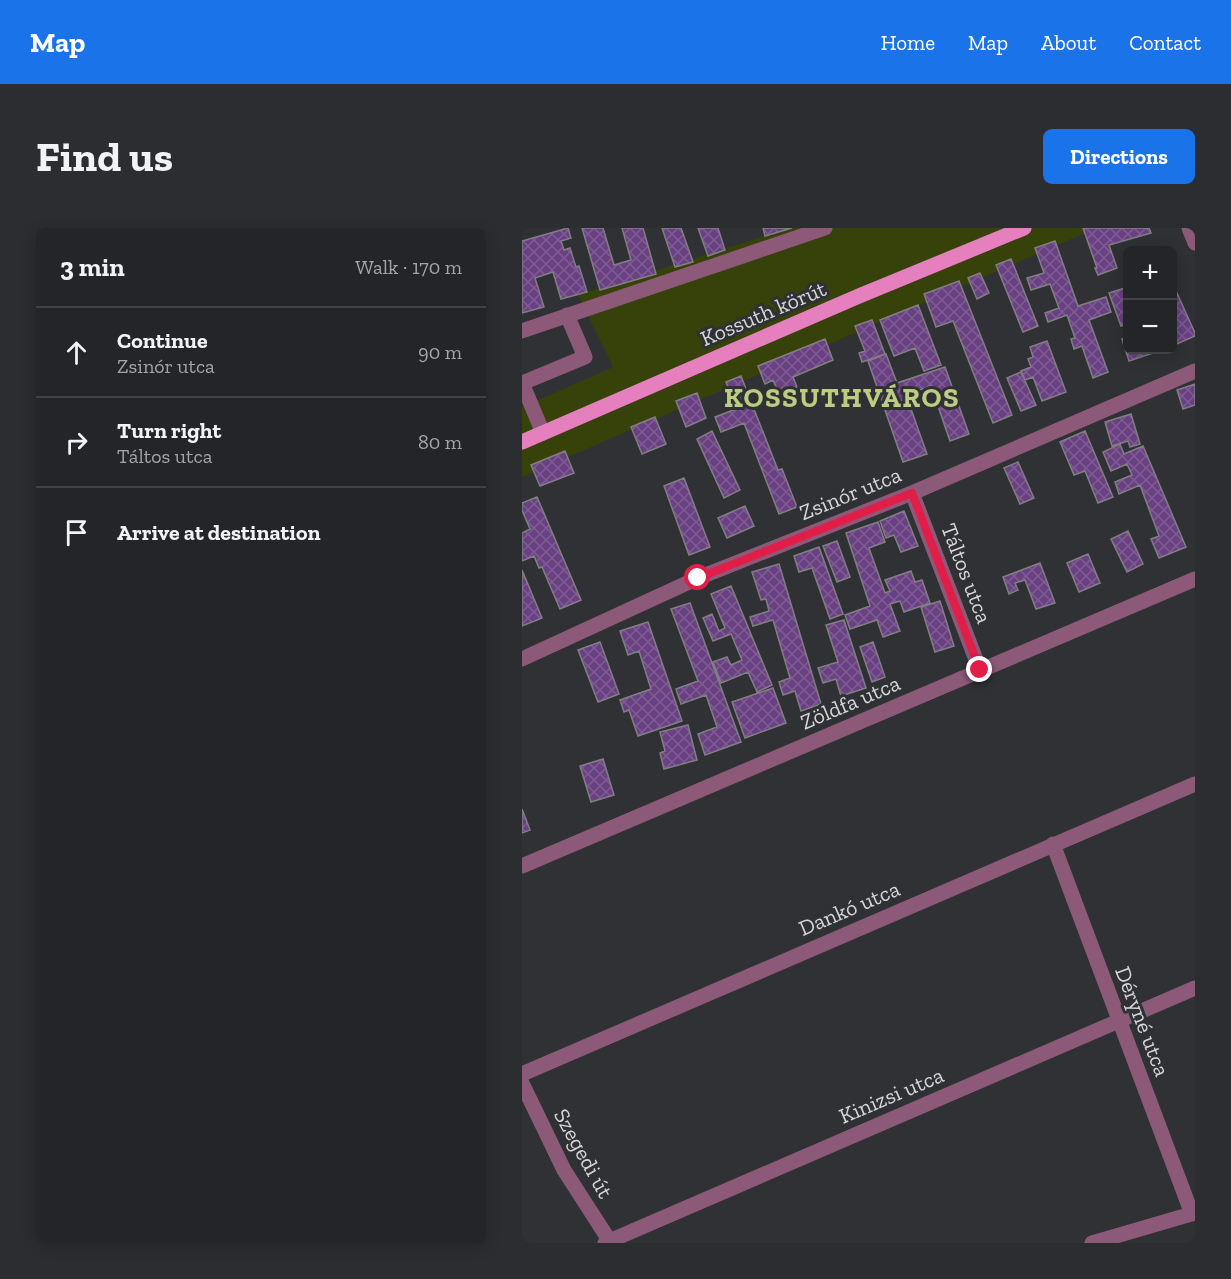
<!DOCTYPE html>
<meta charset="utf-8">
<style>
body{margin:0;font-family:"Zilla Slab",serif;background:#2b2d30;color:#f1f3f6}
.controls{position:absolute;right:18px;top:18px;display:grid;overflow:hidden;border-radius:9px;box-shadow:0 3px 15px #0003}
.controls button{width:54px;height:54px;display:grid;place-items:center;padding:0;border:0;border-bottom:2px solid #404245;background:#232528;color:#f1f3f6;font:30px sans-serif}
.stop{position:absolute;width:18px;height:18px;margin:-14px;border:4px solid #e11d48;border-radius:50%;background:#fff}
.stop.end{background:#e11d48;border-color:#fff;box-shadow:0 2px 6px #0008}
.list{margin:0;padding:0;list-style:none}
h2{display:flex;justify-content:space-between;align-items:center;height:78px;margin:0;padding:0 24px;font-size:26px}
h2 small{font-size:20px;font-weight:400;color:#a3a5a8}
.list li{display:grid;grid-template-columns:39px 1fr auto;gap:18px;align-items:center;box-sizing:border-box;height:90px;padding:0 24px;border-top:2px solid #404245}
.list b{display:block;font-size:22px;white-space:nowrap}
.list p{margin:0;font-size:20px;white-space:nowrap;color:#a3a5a8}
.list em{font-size:20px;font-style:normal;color:#a3a5a8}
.icon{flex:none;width:33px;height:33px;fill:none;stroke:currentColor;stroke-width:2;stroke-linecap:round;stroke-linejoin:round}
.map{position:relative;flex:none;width:673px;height:1015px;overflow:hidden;border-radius:9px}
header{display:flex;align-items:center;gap:36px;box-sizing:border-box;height:84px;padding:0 30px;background:#1a73e8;color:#fff}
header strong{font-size:28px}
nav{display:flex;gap:33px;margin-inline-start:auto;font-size:21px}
.intro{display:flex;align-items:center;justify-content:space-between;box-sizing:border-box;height:144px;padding:0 36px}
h1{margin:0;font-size:42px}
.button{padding:15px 27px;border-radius:9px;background:#1a73e8;color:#fff;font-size:21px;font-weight:700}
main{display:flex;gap:36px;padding:0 36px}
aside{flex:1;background:#232528;border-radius:9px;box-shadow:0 3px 15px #0003}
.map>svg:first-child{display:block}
.park{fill:#364209}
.building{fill:url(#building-cross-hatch);stroke:#817e83;stroke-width:1.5}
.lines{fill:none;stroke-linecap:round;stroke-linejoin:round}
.minor{stroke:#8c5a78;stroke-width:15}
.major{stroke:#e57fbe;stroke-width:15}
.route{stroke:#e11d48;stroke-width:8}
.labels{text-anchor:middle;stroke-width:6;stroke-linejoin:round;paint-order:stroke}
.street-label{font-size:22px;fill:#d6d7da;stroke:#2f3135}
.district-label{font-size:28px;font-weight:bold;letter-spacing:1.5px;fill:#bdcc81;stroke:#2f3135}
</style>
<header>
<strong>Map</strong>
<nav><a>Home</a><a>Map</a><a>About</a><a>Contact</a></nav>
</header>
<div class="intro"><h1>Find us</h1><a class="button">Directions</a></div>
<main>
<aside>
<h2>3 min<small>Walk · 170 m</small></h2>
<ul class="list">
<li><svg class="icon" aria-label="ahead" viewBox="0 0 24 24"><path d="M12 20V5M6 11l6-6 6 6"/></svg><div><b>Continue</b><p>Zsinór utca</p></div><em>90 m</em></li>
<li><svg class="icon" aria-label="right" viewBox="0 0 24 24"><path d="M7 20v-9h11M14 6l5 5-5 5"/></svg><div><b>Turn right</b><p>Táltos utca</p></div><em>80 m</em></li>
<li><svg class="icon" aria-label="arrive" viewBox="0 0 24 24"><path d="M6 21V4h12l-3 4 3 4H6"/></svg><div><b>Arrive at destination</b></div></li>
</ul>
</aside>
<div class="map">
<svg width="673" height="1015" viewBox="0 0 673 1015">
<defs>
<pattern id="building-cross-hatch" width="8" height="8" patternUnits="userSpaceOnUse" patternTransform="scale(1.5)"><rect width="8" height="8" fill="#694182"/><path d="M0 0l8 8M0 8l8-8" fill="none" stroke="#7e5c93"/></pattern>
</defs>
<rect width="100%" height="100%" fill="#2f3135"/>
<path class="park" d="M 268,0 L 575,0 L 0,249 L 0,179 L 91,139 L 56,67 Z"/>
<path class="building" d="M 46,0 L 49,10 L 39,13 L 42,22 L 48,20 L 54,39 L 57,38 L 65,64 L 39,71 L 31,44 L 13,50 L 22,79 L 0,85 L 0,13 Z
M 60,0 L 81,0 L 92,37 L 109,32 L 100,0 L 121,0 L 134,46 L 78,62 Z
M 140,0 L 159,0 L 171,34 L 153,39 Z
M 176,0 L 196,0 L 203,22 L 186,28 Z
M 241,0 L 270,0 L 243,8 Z
M 561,0 L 627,0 L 629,5 L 587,17 L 595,40 L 576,47 L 573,40 L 575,40 Z
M 533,13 L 556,78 L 584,69 L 589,84 L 567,92 L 586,144 L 571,150 L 560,118 L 552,121 L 549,111 L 553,110 L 545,87 L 526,94 L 523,85 L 537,80 L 528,56 L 509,62 L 505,50 L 522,45 L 513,20 Z
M 489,31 L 516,98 L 501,104 L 474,37 Z
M 458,45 L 467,65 L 455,71 L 446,50 Z
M 437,53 L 490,187 L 471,195 L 431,93 L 414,99 L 402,66 Z
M 650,54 L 673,105 L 673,108 L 650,118 Z
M 603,60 L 606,66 L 606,96 L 599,98 L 587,65 Z
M 396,77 L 419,137 L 402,143 L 393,120 L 372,128 L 358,92 Z
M 350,92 L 363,126 L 340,134 L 337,125 L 343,123 L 333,98 Z
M 606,109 L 606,122 L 630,122 L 631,125 L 607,133 L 600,111 Z
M 303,111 L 311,132 L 271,149 L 275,159 L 257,166 L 251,152 L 243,156 L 236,138 Z
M 525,113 L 544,164 L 520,173 L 511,149 L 503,152 L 499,143 L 509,139 L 506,131 L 511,129 L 508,119 Z
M 364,126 L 375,155 L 423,139 L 447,206 L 428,213 L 409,158 L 384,167 L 405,226 L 381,234 L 346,133 Z
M 499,144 L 514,177 L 499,183 L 485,150 Z
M 219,148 L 256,242 L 260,241 L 275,279 L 257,286 L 222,195 L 199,204 L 193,189 L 214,181 L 204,154 Z
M 673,156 L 673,177 L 661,181 L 655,162 Z
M 175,165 L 184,190 L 164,199 L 154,173 Z
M 609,186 L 618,216 L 608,219 L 606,213 L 590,218 L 583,194 Z
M 133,189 L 144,216 L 120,226 L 109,199 Z
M 190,203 L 218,262 L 202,270 L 175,211 Z
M 563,203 L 591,269 L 576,275 L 563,243 L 552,247 L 538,214 Z
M 598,216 L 602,226 L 621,218 L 664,319 L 637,330 L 629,311 L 637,308 L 618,257 L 597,266 L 593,254 L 610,247 L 605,236 L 589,243 L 581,224 Z
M 43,223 L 52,245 L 18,258 L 9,237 Z
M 496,234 L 512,270 L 498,276 L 482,240 Z
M 162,250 L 188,319 L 167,327 L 142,258 Z
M 15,269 L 59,372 L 38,381 L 20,339 L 17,340 L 12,328 L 0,333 L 0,305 L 8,301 L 0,282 L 0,275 Z
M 223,278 L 232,298 L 205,310 L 196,290 Z
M 382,283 L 396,318 L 379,324 L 372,307 L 364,310 L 358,293 Z
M 356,294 L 363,314 L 347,320 L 363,365 L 368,363 L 363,352 L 389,343 L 393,354 L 400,352 L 408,375 L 382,384 L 378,373 L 368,376 L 378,403 L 361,409 L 355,392 L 328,401 L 323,387 L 348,378 L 324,305 Z
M 606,303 L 621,336 L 605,344 L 589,311 Z
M 315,313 L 328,349 L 315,354 L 301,318 Z
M 297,319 L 321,386 L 308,391 L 290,340 L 277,344 L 272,328 Z
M 566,326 L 578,355 L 557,364 L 545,335 Z
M 518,335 L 533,375 L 514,381 L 503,352 L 493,355 L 496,362 L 487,366 L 481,349 Z
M 257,336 L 299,476 L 279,483 L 273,463 L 261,467 L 257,454 L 268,450 L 251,392 L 231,398 L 228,389 L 247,383 L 244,371 L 239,372 L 230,344 Z
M 0,342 L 20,390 L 0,398 Z
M 209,358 L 250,457 L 235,464 L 226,444 L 199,455 L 191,434 L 205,429 L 209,437 L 220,432 L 209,406 L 191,413 L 181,390 L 190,386 L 197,403 L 203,400 L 189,366 Z
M 418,373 L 432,418 L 413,424 L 399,379 Z
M 168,375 L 219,514 L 183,527 L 176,506 L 195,499 L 184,467 L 159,476 L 154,461 L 176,453 L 149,381 Z
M 322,392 L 344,460 L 319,468 L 314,451 L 301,455 L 296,440 L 316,434 L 304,397 Z
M 126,394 L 160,493 L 116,508 L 107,482 L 102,484 L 98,472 L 129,461 L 117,423 L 106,427 L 98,403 Z
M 78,414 L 97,466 L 76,474 L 56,422 Z
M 351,414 L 363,449 L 350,454 L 338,419 Z
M 251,460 L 264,495 L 223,510 L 210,474 Z
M 166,497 L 175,532 L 142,541 L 138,525 L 143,523 L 138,504 Z
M 81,531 L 92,567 L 69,574 L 58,538 Z
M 0,581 L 8,602 L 0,605 Z"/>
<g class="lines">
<path class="minor" d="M 667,0 L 673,15
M 0,103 L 303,0
M 21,205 L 0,155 L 63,129 L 45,87
M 390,265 L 458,442
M 0,431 L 176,350 L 390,265 L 673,143
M 531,616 L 670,986
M 0,638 L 673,351
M 0,846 L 673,556
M 0,855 L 42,942 L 89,1015
M 83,1015 L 673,760
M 570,1015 L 673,985"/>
<path class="major" d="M 0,214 L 337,68 L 502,0"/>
</g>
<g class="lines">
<path class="route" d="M 176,350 L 390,265 L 458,442"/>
</g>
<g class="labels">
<g class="street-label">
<text transform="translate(241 85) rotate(-23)" y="8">Kossuth körút</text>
<text transform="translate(328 265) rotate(-22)" y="8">Zsinór utca</text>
<text transform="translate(445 345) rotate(69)" y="8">Táltos utca</text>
<text transform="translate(328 474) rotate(-23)" y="8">Zöldfa utca</text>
<text transform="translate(327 680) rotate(-23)" y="8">Dankó utca</text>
<text transform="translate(621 793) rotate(69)" y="8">Déryné utca</text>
<text transform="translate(369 867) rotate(-23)" y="8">Kinizsi utca</text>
<text transform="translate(62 925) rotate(61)" y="8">Szegedi út</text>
</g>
<g class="district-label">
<text x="320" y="179">KOSSUTHVÁROS</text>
</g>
</g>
</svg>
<div class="controls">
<button>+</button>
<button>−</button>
</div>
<div class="stop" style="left:176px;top:350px"></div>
<div class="stop end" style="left:458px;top:442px"></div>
</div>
</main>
